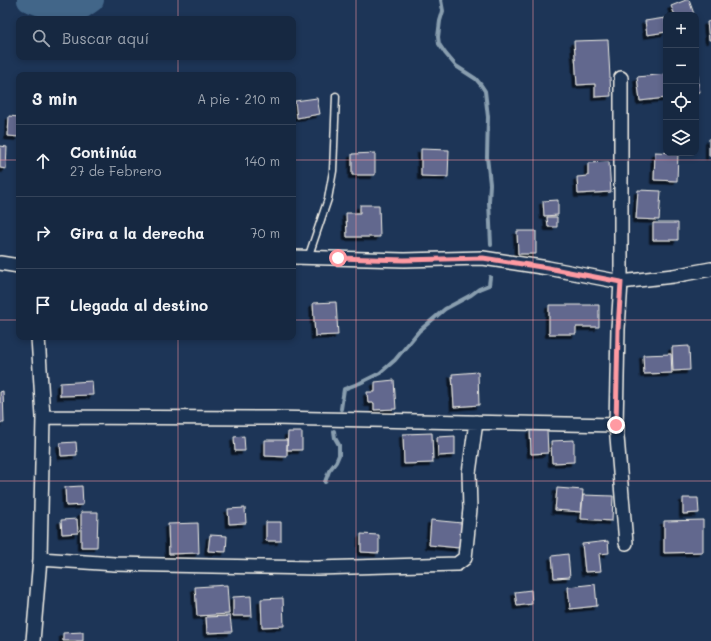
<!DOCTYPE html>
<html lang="es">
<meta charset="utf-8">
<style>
body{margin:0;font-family:Mali,sans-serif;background:#23344c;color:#f1f3f6}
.controls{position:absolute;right:12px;top:12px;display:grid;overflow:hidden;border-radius:8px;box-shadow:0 2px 6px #0003}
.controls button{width:36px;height:36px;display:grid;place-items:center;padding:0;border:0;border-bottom:1px solid #35445a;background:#162841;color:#f1f3f6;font:20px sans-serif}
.stop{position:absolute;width:12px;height:12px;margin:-9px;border:3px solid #ff9aa2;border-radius:50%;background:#fff}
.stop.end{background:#ff9aa2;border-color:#fff;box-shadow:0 1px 4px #0008}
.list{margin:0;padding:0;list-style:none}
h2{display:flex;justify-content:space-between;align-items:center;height:52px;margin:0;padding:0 16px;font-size:17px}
h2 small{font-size:13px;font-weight:400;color:#9ea6b1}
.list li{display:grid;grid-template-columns:26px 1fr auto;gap:12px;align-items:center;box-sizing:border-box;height:72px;padding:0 16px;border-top:1px solid #35445a}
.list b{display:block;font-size:15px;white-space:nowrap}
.list p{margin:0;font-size:13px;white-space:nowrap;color:#9ea6b1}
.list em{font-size:13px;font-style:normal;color:#9ea6b1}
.icon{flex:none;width:22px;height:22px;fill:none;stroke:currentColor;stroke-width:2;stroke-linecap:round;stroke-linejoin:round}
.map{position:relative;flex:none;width:711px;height:641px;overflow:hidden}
.search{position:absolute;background:#162841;box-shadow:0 2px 6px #0003;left:16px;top:16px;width:280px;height:44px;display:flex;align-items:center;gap:10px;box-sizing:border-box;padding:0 14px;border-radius:8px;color:#9ea6b1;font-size:15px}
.panel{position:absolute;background:#162841;box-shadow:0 2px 6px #0003;left:16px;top:72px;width:280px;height:268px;border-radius:8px}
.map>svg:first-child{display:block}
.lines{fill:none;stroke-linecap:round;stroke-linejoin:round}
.stream{stroke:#899eaf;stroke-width:4}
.river{stroke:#426689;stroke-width:24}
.building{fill:#62688e;stroke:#f4f1e8;filter:url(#shadow)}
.lane-casing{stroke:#f4f1e8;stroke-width:9}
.street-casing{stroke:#f4f1e8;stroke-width:16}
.lane{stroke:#1d3557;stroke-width:6}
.street{stroke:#1d3557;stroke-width:13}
.route{stroke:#ff9aa2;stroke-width:5}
.grid{fill:none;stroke:#ff9aa2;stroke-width:1;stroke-opacity:0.55}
</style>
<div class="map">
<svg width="711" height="641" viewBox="0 0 711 641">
<defs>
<filter id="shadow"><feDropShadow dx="-3.5" dy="3.5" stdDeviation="0" flood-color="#0009"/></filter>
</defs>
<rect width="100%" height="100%" fill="#1d3557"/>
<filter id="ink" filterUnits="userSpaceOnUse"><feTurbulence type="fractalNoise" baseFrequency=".025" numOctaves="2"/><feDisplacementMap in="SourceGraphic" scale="8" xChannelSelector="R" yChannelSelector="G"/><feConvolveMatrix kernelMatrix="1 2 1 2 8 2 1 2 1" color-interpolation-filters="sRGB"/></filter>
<g filter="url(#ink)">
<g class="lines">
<path class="stream" d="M 441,0 L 443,11 L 440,21 L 438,37 L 439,44 L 445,53 L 456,66 L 476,79 L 481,85 L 485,91 L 488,117 L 487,157 L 490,184 L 489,202 L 491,245
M 341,409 L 344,389 L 360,383 L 380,373 L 395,360 L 419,331 L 445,309 L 471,295 L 479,289 L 489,285 L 490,277
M 325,482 L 329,471 L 336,462 L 339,455 L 339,445 L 335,438 L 334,431"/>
<path class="river" d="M 29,0 L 52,8 L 82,7 L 92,0"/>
</g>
<path class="building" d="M 686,0 L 689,0 L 694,14 L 692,15 L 675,15 L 671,6 Z
M 665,18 L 666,32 L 647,35 L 645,21 Z
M 711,21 L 711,40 L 709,40 L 707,22 Z
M 608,40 L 611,96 L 595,97 L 595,84 L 577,85 L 574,41 Z
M 696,70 L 697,70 L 700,92 L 696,93 Z
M 666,74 L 666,98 L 640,101 L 637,77 Z
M 317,98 L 320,114 L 297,118 L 295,101 Z
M 9,116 L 19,117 L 19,137 L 8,136 Z
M 709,139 L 711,139 L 711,156 L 709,156 Z
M 0,146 L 7,147 L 6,169 L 0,168 Z
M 421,149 L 449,150 L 448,177 L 421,176 Z
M 655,152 L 678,153 L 677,181 L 654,180 Z
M 375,153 L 375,175 L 352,175 L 352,154 Z
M 609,162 L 611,192 L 578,194 L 577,177 L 588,176 L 588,163 Z
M 638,190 L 661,191 L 659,220 L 636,219 Z
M 558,200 L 558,215 L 544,216 L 543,201 Z
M 360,205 L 379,205 L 380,237 L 347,237 L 346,213 L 360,213 Z
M 547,217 L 557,217 L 557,227 L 548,227 Z
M 653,223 L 678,223 L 678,240 L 653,240 Z
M 517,231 L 536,231 L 536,254 L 518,254 Z
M 336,302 L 338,335 L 315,336 L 313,303 Z
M 549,305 L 599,305 L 599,327 L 576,327 L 576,334 L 549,334 Z
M 689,346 L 690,370 L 673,371 L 672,347 Z
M 671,354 L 672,373 L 644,374 L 643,355 Z
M 478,372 L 479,405 L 454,407 L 452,374 Z
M 394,380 L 396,409 L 374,410 L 374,403 L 368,403 L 367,392 L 375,392 L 375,382 Z
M 92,381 L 93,395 L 60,396 L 60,383 Z
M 3,391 L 4,423 L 0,423 L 0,392 Z
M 530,430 L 547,430 L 548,453 L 531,454 Z
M 288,432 L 302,432 L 302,450 L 287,450 Z
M 432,433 L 433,463 L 404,464 L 403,434 Z
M 244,436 L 245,451 L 235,451 L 234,437 Z
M 455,436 L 455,455 L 438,456 L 437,437 Z
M 265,440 L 287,440 L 287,457 L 265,456 Z
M 574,440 L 574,462 L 552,463 L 551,441 Z
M 76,442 L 77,455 L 61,456 L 60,443 Z
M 82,486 L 83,505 L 66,506 L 65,487 Z
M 557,488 L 583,490 L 581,512 L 555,510 Z
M 583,495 L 613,496 L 612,521 L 581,519 Z
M 683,498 L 698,498 L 699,513 L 683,514 Z
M 245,508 L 246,523 L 229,524 L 228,509 Z
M 81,512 L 98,512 L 97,547 L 81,547 Z
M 77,519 L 78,533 L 62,534 L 61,520 Z
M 431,520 L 462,523 L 459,548 L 429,545 Z
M 703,520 L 703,552 L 664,553 L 664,521 Z
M 266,522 L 281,522 L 281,541 L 266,541 Z
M 198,523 L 199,553 L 169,554 L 168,524 Z
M 361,534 L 379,535 L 379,553 L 361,552 Z
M 210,535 L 227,536 L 226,552 L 208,551 Z
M 608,541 L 609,553 L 599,554 L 601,571 L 585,572 L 582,544 Z
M 568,554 L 570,577 L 554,578 L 552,556 Z
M 595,584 L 597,606 L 570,609 L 568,587 Z
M 227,585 L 229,614 L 197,616 L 195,587 Z
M 531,590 L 532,604 L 517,606 L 515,592 Z
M 251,596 L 252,616 L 233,616 L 233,597 Z
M 283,598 L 284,626 L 262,627 L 261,599 Z
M 230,616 L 232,632 L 207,633 L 206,617 Z
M 83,632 L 83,641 L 63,641 L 63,633 Z"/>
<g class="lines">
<defs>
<path id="lane" d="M 308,258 L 328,199 L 333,171 L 336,96"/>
<path id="street" d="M 621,78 L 621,282 L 618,329 L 616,425 L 626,543
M 293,257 L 404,260 L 483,258 L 548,268 L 621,282 L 673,276 L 711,269
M 0,263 L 19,266
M 43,417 L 274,418 L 616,425
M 40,559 L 115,564 L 317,568 L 457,564 L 465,558 L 470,509 L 469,473 L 476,422
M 33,641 L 40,559 L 43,417 L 38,337"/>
</defs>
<use href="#lane" class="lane-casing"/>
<use href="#street" class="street-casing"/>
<use href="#lane" class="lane"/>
<use href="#street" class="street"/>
</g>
</g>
<g class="lines" filter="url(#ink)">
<path class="route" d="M 338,258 L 404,260 L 483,258 L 548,268 L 621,282 L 618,329 L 616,425"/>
</g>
<path class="grid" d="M 178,0 L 178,19M 356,0 L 356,641M 533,0 L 533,641M 178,57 L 178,75M 0,160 L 19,160M 293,160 L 711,160M 0,320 L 19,320M 293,320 L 711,320M 178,337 L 178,641M 0,481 L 711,481"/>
</svg>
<div class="controls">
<button>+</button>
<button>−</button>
<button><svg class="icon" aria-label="locate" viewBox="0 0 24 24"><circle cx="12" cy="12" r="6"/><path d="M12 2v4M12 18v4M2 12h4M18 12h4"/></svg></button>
<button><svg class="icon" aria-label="layers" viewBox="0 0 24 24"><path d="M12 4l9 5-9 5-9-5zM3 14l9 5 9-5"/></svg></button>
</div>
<div class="stop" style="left:338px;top:258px"></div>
<div class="stop end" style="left:616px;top:425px"></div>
<div class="search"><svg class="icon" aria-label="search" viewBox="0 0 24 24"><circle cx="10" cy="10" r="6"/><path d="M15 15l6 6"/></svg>Buscar aquí</div>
<section class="panel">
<h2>3 min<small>A pie · 210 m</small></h2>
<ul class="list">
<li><svg class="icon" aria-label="ahead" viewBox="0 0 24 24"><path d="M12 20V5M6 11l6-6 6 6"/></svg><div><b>Continúa</b><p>27 de Febrero</p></div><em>140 m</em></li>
<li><svg class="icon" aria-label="right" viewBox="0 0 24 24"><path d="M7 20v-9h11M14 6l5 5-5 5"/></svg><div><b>Gira a la derecha</b></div><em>70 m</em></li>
<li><svg class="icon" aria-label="arrive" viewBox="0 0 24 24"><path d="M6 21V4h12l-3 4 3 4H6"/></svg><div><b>Llegada al destino</b></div></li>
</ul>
</section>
</div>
